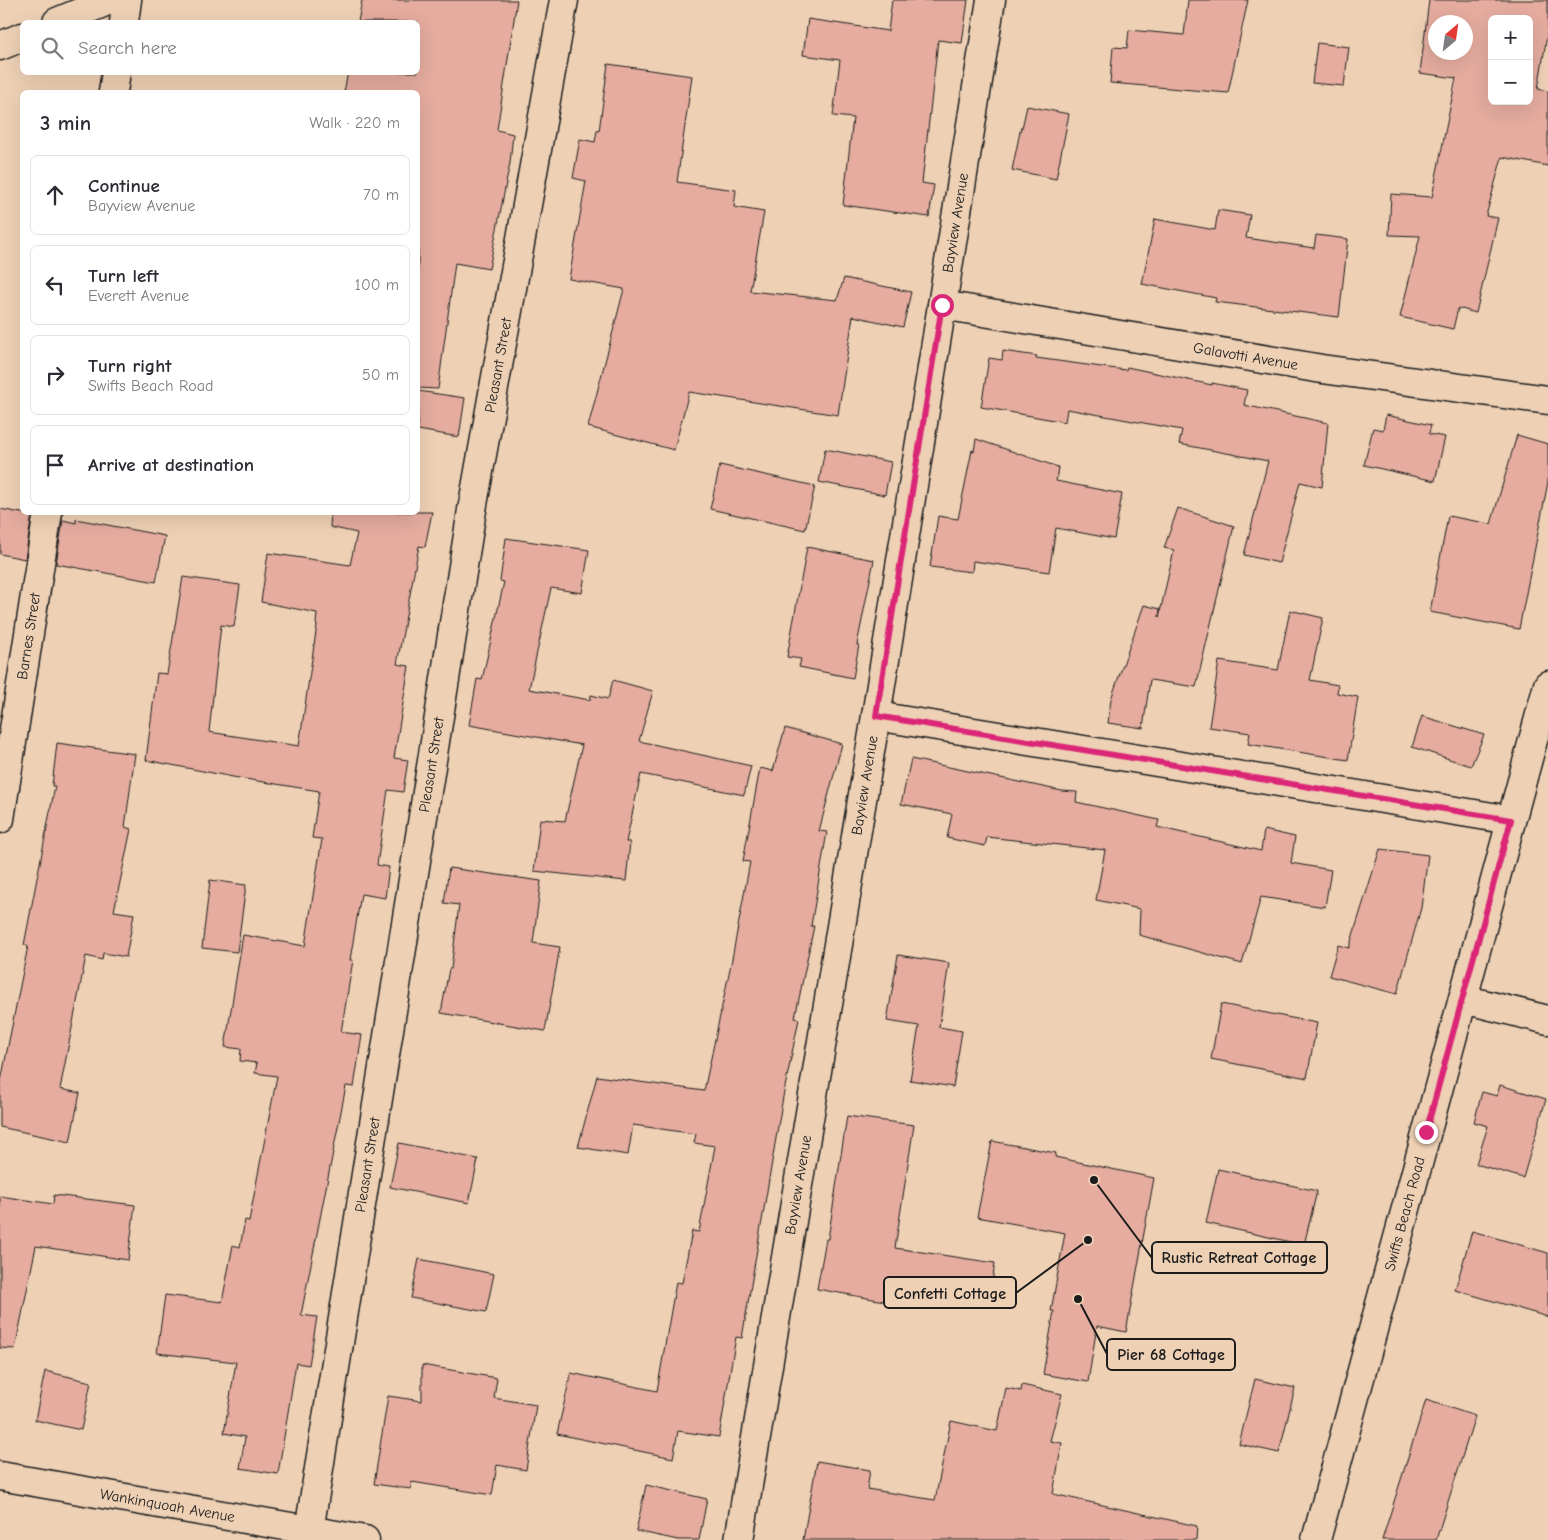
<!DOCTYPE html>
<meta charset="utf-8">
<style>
body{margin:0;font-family:"Comic Neue",sans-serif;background:#f2f2f3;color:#2b2b33}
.controls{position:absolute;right:15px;top:15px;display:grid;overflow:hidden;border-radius:8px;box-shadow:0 5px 20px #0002}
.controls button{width:45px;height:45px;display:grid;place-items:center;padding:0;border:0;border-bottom:1px solid #e1e1e2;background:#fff;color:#2b2b33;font:25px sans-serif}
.compass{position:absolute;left:1428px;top:15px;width:45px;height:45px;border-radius:50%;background:#fff;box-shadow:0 5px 20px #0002;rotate:29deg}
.stop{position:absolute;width:15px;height:15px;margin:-11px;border:4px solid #db2777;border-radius:50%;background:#fff}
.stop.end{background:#db2777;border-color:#fff;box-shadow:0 1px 5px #0008}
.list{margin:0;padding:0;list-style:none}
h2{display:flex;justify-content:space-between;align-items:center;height:65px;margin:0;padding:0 20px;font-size:21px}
h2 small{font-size:16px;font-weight:400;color:#7c7c81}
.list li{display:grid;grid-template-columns:32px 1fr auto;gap:15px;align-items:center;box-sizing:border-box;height:80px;margin:0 10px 10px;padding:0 10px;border:1px solid #e1e1e2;border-radius:8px}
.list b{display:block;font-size:19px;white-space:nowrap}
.list p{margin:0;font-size:16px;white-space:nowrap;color:#7c7c81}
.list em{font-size:16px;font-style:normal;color:#7c7c81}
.icon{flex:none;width:28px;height:28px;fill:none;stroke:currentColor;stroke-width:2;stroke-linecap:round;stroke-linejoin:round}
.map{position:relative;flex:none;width:1548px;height:1540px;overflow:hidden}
.search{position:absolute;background:#fff;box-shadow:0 5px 20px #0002;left:20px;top:20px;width:400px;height:55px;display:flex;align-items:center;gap:12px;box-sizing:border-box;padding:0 18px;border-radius:8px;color:#7c7c81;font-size:19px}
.panel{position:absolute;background:#fff;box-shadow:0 5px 20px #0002;left:20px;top:90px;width:400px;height:425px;border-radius:8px}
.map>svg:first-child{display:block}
.building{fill:#e5ac9f;stroke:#1c1c1c;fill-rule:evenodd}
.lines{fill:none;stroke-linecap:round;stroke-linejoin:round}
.street-casing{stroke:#1c1c1c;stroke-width:31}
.secondary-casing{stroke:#1c1c1c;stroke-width:31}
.street{stroke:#eed1b5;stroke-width:28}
.secondary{stroke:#eed1b5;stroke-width:28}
.route{stroke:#db2777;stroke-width:6}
.labels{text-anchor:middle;stroke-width:4.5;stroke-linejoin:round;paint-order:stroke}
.street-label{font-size:15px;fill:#1c1c1c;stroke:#eed1b5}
.leader{fill:none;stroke:#1c1c1c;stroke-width:2}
.callout-dot{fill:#1c1c1c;stroke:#eed1b5;stroke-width:2}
.callout{fill:#eed1b5;stroke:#1c1c1c;stroke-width:2}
.callout-label{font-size:16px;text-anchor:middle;font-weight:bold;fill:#1c1c1c}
</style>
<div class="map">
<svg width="1548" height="1540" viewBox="0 0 1548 1540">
<rect width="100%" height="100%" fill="#eed1b5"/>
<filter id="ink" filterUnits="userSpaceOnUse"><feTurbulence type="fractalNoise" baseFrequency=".02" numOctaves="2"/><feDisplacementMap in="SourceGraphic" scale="10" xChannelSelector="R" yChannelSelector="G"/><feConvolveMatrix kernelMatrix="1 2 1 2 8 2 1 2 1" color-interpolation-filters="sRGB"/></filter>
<g filter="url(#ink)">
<path class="building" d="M 362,0 L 517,0 L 497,130 L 513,134 L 510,163 L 489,269 L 455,263 L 438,389 L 418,388 L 418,92 L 344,92 L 348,72 L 418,72 L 418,22 L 358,22 Z
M 892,0 L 968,0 L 962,43 L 938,40 L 922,183 L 934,185 L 929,217 L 843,205 L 853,118 L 833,116 L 840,60 L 803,55 L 808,19 L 888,31 Z
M 1188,0 L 1248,0 L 1228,93 L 1110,83 L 1113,47 L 1127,48 L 1129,30 L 1184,35 Z
M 1429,0 L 1548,0 L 1548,29 L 1538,89 L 1548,91 L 1548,166 L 1502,157 L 1486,216 L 1498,218 L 1476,313 L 1458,308 L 1453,329 L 1400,317 L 1420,236 L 1389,235 L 1391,194 L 1432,197 L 1456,78 L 1420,73 ZM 1492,19 L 1529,19 L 1529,101 L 1492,101 ZM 1436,22 L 1466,22 L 1466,52 L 1436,52 Z
M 1317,43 L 1349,47 L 1344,86 L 1312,83 Z
M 608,64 L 692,76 L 677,182 L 736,190 L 734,207 L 764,212 L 750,291 L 837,300 L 844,278 L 911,292 L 903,327 L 853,316 L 838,415 L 689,392 L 674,450 L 588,427 L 624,289 L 569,279 L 586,181 L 573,178 L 580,139 L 595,142 L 597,130 L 599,131 Z
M 1027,106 L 1069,114 L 1056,179 L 1012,170 L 1021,127 L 1022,128 Z
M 1218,210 L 1250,215 L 1246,238 L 1314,248 L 1316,235 L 1348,239 L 1339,317 L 1215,302 L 1216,298 L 1142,284 L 1155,219 L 1215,230 Z
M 1003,351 L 1037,356 L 1036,358 L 1109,368 L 1126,370 L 1127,367 L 1212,385 L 1212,383 L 1247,390 L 1244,405 L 1328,423 L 1322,487 L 1300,482 L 1279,563 L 1244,555 L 1268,461 L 1179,444 L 1182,430 L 1067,409 L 1065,422 L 981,407 L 989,358 L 1002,360 Z
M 418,391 L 465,398 L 459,437 L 418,430 Z
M 1386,415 L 1431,425 L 1429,434 L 1445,437 L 1435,481 L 1364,465 L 1373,428 L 1383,430 Z
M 1517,435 L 1548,444 L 1548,482 L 1519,629 L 1430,612 L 1448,516 L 1491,524 Z
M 976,439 L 1058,467 L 1056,481 L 1122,494 L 1114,539 L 1056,528 L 1049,572 L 973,561 L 972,572 L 930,567 L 938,516 L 958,519 L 972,450 L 974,451 Z
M 825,449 L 891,462 L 885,495 L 819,482 Z
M 720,465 L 815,486 L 805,530 L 710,509 Z
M 1178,508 L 1234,526 L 1196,687 L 1150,680 L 1143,728 L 1108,723 L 1111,699 L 1144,605 L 1160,609 L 1159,617 L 1174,550 L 1164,548 Z
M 0,509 L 32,515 L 25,559 L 0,554 Z
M 331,512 L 432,512 L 425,547 L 419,546 L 397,664 L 409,666 L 394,758 L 408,760 L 403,792 L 388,790 L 377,865 L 389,867 L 385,898 L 361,894 L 350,960 L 353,960 L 341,1032 L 362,1035 L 354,1087 L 346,1086 L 301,1315 L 317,1317 L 309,1365 L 296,1363 L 278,1474 L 240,1468 L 245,1437 L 224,1433 L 236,1362 L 157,1353 L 165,1295 L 222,1302 L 233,1245 L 240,1247 L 245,1220 L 249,1221 L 277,1076 L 255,1073 L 257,1063 L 240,1061 L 241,1049 L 225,1047 L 243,935 L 305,946 L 322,839 L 312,838 L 319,791 L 233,777 L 146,760 L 157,673 L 167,674 L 183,577 L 240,585 L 234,627 L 221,625 L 209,732 L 299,746 L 317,625 L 316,624 L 317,613 L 261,602 L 268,553 L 350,565 L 357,533 L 330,527 Z
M 76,519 L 165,536 L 156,582 L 56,564 L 63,520 L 76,523 Z
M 506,538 L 589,550 L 582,593 L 551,588 L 529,689 L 590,700 L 591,695 L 608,699 L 613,680 L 653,691 L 639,741 L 751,766 L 744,795 L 641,774 L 626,842 L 630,842 L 626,881 L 534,871 L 540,819 L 565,821 L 582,745 L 469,725 L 477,679 L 482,680 L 504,582 L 500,581 Z
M 807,547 L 874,560 L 857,645 L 859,645 L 853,678 L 799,667 L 801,659 L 787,657 Z
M 1290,610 L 1323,618 L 1310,680 L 1338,685 L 1337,693 L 1358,697 L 1348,760 L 1248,744 L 1250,733 L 1209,727 L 1219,661 L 1278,670 Z
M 1422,716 L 1484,735 L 1471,766 L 1412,747 Z
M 785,728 L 842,744 L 819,831 L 827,832 L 811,926 L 814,926 L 795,1018 L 799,1019 L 783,1097 L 742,1338 L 736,1337 L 719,1437 L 678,1431 L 673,1458 L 557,1434 L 571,1373 L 657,1391 L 676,1282 L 682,1283 L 692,1231 L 699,1232 L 715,1146 L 694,1143 L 696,1134 L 633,1125 L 628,1155 L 578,1147 L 597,1076 L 704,1091 L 732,959 L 750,862 L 743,861 L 760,768 L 773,771 Z
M 57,743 L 135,754 L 125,827 L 131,829 L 114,911 L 134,914 L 126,957 L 103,953 L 102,960 L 86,956 L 60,1089 L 80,1093 L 70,1142 L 0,1127 L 0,1086 L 28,946 L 24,945 L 55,786 L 52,786 Z
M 911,759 L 1062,791 L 1077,792 L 1076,802 L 1159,820 L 1157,827 L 1261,851 L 1264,830 L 1295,837 L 1291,863 L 1331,870 L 1325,907 L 1261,897 L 1242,964 L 1139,935 L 1140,909 L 1096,900 L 1105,850 L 987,837 L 985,846 L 947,838 L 952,814 L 901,804 Z
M 1380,849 L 1428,855 L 1421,908 L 1397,994 L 1329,976 L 1338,945 L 1349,948 Z
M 449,868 L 541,881 L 533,943 L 560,947 L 545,1031 L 441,1013 L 449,969 L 451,969 L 459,905 L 444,903 Z
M 210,880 L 246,885 L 237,952 L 202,948 Z
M 898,955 L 949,963 L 939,1027 L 962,1031 L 953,1087 L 910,1080 L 919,1026 L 887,1021 Z
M 1221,1004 L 1317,1023 L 1307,1078 L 1211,1059 Z
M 1500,1085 L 1546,1099 L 1523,1178 L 1476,1164 L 1488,1126 L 1474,1122 L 1482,1092 L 1497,1096 Z
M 847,1116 L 914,1125 L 895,1248 L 995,1263 L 989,1302 L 904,1287 L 901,1304 L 817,1289 L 826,1239 L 828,1239 Z
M 992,1141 L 1056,1153 L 1055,1157 L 1154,1178 L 1126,1332 L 1097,1326 L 1088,1382 L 1043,1374 L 1054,1311 L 1051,1311 L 1065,1233 L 977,1217 Z
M 399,1143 L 478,1159 L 469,1203 L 390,1187 Z
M 1218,1169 L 1317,1191 L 1304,1245 L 1206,1223 Z
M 54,1195 L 135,1205 L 128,1260 L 36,1246 L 15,1349 L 0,1348 L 0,1196 L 53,1204 Z
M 1472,1231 L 1548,1253 L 1548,1317 L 1455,1290 Z
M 419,1259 L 494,1274 L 486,1312 L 411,1298 Z
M 422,1365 L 497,1378 L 494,1398 L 536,1405 L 526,1470 L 497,1465 L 492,1495 L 412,1482 L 411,1489 L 374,1484 L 388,1396 L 422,1401 Z
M 45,1371 L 91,1382 L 81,1430 L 35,1420 Z
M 1255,1379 L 1295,1388 L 1279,1453 L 1239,1444 Z
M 1022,1385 L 1062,1394 L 1050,1441 L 1062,1443 L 1053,1494 L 1197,1526 L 1196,1540 L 803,1540 L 817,1461 L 870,1470 L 867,1489 L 935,1500 L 951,1421 L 997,1431 L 1006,1388 L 1021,1391 Z
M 1426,1400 L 1475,1416 L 1436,1540 L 1382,1540 Z
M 646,1485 L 707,1499 L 699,1540 L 678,1540 L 636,1531 Z"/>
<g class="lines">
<defs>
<g id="street">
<path d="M 57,22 L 110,0"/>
<path d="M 124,22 L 127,0"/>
<path d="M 0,46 L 22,37"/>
<path d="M 113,92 L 116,72"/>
<path id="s1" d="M 942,305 L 1322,369 L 1548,400"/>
<path d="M 876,716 L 1511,820"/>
<path id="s2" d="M 0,819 L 48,512"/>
<path d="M 1463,999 L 1548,1020"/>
<path id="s3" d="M 0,1476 L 365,1540"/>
<path id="s4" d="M 309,1531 L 472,510 L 564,0"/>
<path id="s5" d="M 739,1540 L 876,716 L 991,0"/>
</g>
<g id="secondary">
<path id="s6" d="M 1316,1540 L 1548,685"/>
</g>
</defs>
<use href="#street" class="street-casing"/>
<use href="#secondary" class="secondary-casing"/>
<use href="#street" class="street"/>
<use href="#secondary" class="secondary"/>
</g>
</g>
<g class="lines" filter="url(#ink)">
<path class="route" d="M 942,305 L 876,716 L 1511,820 L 1426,1132"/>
</g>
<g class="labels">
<g class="street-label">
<text dy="5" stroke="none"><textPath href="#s5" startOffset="1335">Bayview Avenue</textPath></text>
<text dy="5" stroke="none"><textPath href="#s1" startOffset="308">Galavotti Avenue</textPath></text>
<text dy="5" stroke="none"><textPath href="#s4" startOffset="1181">Pleasant Street</textPath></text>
<text dy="5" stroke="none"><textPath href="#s2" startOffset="185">Barnes Street</textPath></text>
<text dy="5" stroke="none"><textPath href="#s4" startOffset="776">Pleasant Street</textPath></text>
<text dy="5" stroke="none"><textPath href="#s5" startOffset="765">Bayview Avenue</textPath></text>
<text dy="5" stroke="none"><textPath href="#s4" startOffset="371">Pleasant Street</textPath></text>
<text dy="5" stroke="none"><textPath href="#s5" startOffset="360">Bayview Avenue</textPath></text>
<text dy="5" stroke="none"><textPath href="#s6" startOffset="338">Swifts Beach Road</textPath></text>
<text dy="5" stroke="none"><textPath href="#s3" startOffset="170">Wankinquoah Avenue</textPath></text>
</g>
</g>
<path class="leader" d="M1094 1180L1152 1258M1088 1240L1016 1293M1078 1299L1107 1354"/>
<g class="callout-dot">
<circle cx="1094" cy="1180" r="5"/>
<circle cx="1088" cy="1240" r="5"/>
<circle cx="1078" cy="1299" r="5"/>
</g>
<g class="callout">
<rect x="1152" y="1242" width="175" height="31" rx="5"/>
<rect x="884" y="1277" width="132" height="31" rx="5"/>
<rect x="1107" y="1339" width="128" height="31" rx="5"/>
</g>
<g class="callout-label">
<text x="1239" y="1263">Rustic Retreat Cottage</text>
<text x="950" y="1299">Confetti Cottage</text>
<text x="1171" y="1360">Pier 68 Cottage</text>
</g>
</svg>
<div class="controls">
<button>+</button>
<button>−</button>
</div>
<svg class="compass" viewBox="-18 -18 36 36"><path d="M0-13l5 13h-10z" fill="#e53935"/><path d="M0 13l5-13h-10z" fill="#7c7c81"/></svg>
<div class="stop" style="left:942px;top:305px"></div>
<div class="stop end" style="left:1426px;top:1132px"></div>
<div class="search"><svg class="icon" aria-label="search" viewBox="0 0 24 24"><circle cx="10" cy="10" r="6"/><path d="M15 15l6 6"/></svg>Search here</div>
<section class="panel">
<h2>3 min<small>Walk · 220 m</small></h2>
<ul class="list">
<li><svg class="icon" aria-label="ahead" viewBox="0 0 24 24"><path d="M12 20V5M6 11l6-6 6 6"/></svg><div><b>Continue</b><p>Bayview Avenue</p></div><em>70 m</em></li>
<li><svg class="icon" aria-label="left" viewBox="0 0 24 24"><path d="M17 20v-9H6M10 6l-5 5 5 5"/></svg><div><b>Turn left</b><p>Everett Avenue</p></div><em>100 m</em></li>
<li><svg class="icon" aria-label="right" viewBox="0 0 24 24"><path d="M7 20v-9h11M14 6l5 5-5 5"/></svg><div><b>Turn right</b><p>Swifts Beach Road</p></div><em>50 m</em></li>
<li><svg class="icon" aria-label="arrive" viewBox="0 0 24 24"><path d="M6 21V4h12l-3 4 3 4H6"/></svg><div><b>Arrive at destination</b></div></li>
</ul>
</section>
</div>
